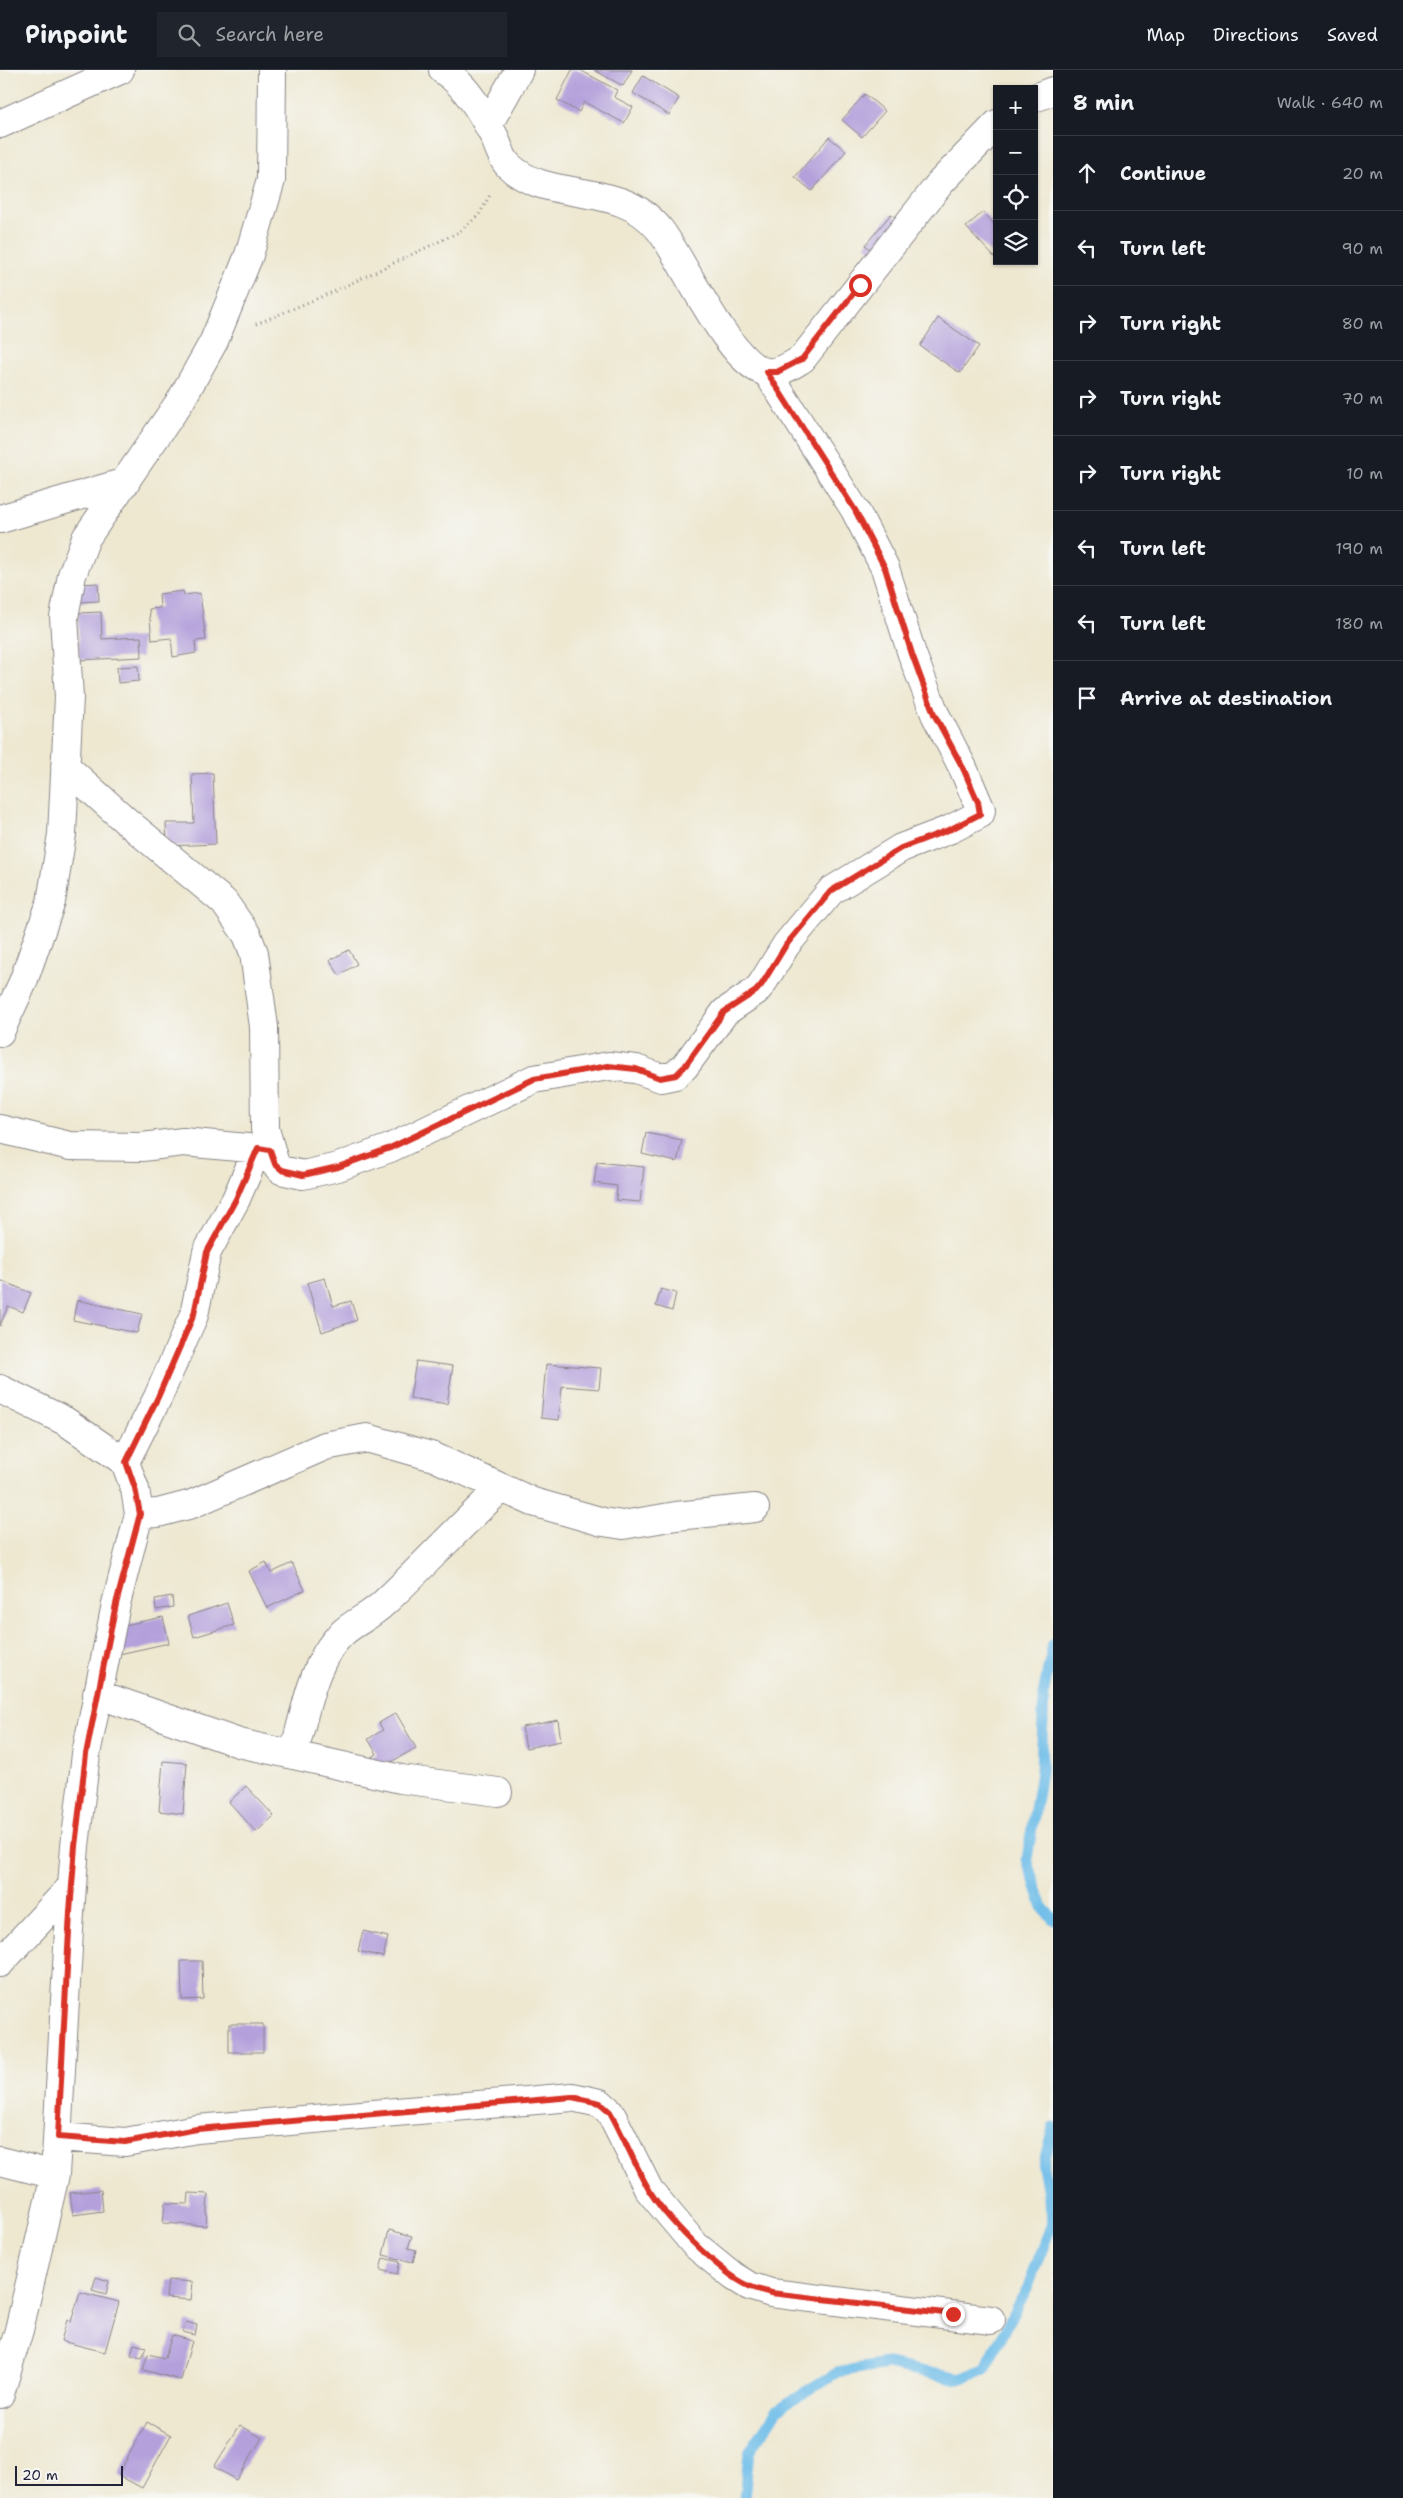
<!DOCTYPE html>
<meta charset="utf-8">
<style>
body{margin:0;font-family:"Shantell Sans",sans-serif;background:#20242c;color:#f1f3f6}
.controls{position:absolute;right:15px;top:15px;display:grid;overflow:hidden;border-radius:0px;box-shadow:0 1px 4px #0004}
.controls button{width:45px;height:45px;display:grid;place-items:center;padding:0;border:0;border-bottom:1px solid #363941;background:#171b24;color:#f1f3f6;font:25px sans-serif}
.scale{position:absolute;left:15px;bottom:12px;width:108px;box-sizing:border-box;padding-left:5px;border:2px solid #22223b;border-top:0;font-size:14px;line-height:18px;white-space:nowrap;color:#22223b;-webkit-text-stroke:4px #f6f6f2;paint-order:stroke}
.stop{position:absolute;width:15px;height:15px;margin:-11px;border:4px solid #d93025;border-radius:50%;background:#fff}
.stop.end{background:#d93025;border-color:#fff;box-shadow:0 1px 5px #0008}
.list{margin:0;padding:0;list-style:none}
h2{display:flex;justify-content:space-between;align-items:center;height:65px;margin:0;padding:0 20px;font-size:21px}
h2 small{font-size:16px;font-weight:400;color:#9ea1a6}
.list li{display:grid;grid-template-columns:32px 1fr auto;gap:15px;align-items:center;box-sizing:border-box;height:75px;padding:0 20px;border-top:1px solid #363941}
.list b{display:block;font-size:19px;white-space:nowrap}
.list em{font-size:16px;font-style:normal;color:#9ea1a6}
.icon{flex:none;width:28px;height:28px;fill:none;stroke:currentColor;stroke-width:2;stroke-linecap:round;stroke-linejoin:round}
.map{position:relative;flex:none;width:1053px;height:2428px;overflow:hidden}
header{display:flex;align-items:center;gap:30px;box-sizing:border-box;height:70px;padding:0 25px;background:#171b24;border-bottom:1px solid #363941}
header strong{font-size:24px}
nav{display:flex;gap:28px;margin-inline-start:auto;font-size:18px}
.search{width:350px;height:45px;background:#20242c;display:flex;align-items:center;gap:12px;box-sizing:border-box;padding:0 18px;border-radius:0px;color:#9ea1a6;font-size:19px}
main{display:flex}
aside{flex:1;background:#171b24}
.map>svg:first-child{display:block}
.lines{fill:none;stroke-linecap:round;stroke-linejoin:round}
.stream{stroke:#6ebde9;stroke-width:11}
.building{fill:#b4a0db}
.street-casing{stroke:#888586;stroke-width:30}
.path{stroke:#888586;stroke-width:3;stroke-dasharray:1 4;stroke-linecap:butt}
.street{stroke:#fff;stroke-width:28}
.route{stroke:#d93025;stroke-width:6}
</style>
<header>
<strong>Pinpoint</strong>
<div class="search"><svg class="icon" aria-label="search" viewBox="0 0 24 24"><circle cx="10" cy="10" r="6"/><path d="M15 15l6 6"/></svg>Search here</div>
<nav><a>Map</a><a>Directions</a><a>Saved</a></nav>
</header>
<main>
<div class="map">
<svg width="1053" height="2428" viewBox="0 0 1053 2428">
<rect width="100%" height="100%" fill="#f6f6f2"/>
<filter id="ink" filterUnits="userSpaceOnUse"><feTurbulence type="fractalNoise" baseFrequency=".02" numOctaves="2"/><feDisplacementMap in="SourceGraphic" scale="10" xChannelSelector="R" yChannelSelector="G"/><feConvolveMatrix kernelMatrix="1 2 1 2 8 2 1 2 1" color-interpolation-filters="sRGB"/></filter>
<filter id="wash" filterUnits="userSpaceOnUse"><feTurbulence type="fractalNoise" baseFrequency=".0096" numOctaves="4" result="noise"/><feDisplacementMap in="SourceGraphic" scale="20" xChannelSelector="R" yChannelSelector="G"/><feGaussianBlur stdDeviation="1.12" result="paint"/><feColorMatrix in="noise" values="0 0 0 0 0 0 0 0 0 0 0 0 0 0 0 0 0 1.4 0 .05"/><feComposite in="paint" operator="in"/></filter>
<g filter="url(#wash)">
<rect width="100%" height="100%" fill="#eee8d1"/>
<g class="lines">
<path class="stream" d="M 1053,1574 L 1044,1620 L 1041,1702 L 1027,1789 L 1043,1838 L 1053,1849
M 744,2428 L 749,2383 L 777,2340 L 837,2302 L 887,2294 L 959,2309 L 984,2300 L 1029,2214 L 1053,2151 L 1043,2096 L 1053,2057"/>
</g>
<g id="blocks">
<path class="building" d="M 572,0 L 580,0 L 617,20 L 614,27 L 633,37 L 624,53 L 584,32 L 579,42 L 557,30 Z
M 594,0 L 632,0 L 623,16 Z
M 643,6 L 679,28 L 669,45 L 633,23 Z
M 865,24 L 885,41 L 862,67 L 842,50 Z
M 829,67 L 846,81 L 812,121 L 795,107 Z
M 983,142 L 997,157 L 997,190 L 966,157 Z
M 891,144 L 904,154 L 878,185 L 865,175 Z
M 938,248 L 979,276 L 960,303 L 920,276 Z
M 98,513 L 99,531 L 80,532 L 80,514 Z
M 183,521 L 184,525 L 200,523 L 206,570 L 195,571 L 196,583 L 173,587 L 171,568 L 152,570 L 149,539 L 160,538 L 159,524 Z
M 101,542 L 102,569 L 141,567 L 142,587 L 79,590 L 78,543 Z
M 138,596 L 139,611 L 118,613 L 117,597 Z
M 213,703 L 216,774 L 167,776 L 166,753 L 194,753 L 192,704 Z
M 349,880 L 357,894 L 339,905 L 330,890 Z
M 646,1063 L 682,1070 L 677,1092 L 642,1084 Z
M 597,1092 L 644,1097 L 640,1132 L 616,1130 L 617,1116 L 594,1113 Z
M 325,1208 L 333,1236 L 351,1231 L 357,1250 L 322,1262 L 307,1213 Z
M 0,1210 L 31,1223 L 23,1242 L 8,1236 L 0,1256 Z
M 661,1219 L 676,1223 L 672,1241 L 656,1236 Z
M 77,1230 L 142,1244 L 137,1263 L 73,1250 Z
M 416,1291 L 453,1296 L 447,1334 L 410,1328 Z
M 546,1294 L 601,1298 L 599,1319 L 562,1316 L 559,1350 L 541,1348 Z
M 266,1492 L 271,1503 L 292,1493 L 305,1520 L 267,1538 L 249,1501 Z
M 172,1526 L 173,1537 L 156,1540 L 155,1529 Z
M 227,1533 L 234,1555 L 194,1567 L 188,1546 Z
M 163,1547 L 169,1573 L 110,1586 L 105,1559 Z
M 396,1643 L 416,1678 L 375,1701 L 368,1689 L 377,1684 L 368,1669 L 383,1660 L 379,1653 Z
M 558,1650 L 561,1671 L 526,1678 L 522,1657 Z
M 163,1691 L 187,1693 L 183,1744 L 159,1741 Z
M 246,1716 L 274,1746 L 256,1762 L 229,1732 Z
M 363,1861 L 388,1867 L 383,1887 L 358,1881 Z
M 181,1891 L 202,1891 L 203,1929 L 182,1930 Z
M 229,1954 L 263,1954 L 263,1982 L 229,1982 Z
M 101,2120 L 103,2141 L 73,2145 L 70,2123 Z
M 189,2123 L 208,2124 L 206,2156 L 163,2153 L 165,2133 L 188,2134 Z
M 389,2160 L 412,2166 L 408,2178 L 416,2180 L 413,2192 L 383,2185 Z
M 383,2188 L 400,2192 L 397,2204 L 380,2200 Z
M 96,2207 L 109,2211 L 106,2224 L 92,2220 Z
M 168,2210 L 193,2212 L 191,2230 L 166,2228 Z
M 80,2222 L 119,2232 L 105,2282 L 61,2271 L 67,2250 L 71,2252 Z
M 186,2252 L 197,2255 L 195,2265 L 183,2262 Z
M 172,2265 L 192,2271 L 181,2310 L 143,2300 L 148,2284 L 165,2288 Z
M 134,2274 L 146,2277 L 142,2288 L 131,2285 Z
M 147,2352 L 171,2365 L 142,2418 L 118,2405 Z
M 240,2355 L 262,2368 L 236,2410 L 214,2397 Z"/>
</g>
</g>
<g filter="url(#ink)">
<use href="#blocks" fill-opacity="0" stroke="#888586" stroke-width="1"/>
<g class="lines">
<defs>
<path id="street" d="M 443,0 C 467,16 482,43 495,68 C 498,76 502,89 508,95 C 548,135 619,108 660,160 C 683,189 731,298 767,302 C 780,304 792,295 802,289 L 941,112 L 997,54
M 1034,28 L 1053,21
M 0,54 L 120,0
M 488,55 L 519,0
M 0,449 L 126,412
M 65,696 L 125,750 L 224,832 L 247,865 L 254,883 L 264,957 L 265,1059 L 275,1094 L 281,1100 L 303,1105 L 338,1097 L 390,1078 L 534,1009 L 609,996 L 636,999 L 661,1008 L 675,1005 L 685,996 L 725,942 L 756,921 L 762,914 L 786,875 L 831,821 L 901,778 L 951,759 L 980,744 L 981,740 L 963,698 L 935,644 L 912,584 L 885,498 L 855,440 L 767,302
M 0,962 L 23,912 L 51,832 L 62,764 L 69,627 L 64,547 L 72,505 L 86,468 L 181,330 L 214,271 L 249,185 L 271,110 L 272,0
M 0,1059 L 70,1076 L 142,1077 L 183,1072 L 270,1080
M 0,1319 L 65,1351 L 125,1392 L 135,1419 L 139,1444 L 116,1534 L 86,1684 L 75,1776 L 70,1843 L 55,2105 L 19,2260 L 0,2324
M 125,1392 L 158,1327 L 194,1245 L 207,1182 L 236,1129 L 258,1078
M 139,1444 L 158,1443 L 192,1434 L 325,1376 L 367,1368 L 434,1387 L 533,1432 L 603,1452 L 623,1455 L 676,1446 L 755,1438
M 97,1624 L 239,1673 L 401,1709 L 498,1722
M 293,1685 C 303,1652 309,1613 326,1584 C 345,1552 362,1554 385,1532 C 424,1495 461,1455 501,1418
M 0,1893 L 72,1816
M 58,2067 L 125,2072 L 197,2059 L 572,2027 L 600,2033 L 610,2042 L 649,2120 L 695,2175 L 733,2206 L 749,2216 L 771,2223 L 991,2250
M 0,2091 L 55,2105"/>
</defs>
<use href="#street" class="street-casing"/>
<path class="path" d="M 256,254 L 333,222 L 459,162 L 479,145 L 491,123"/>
<use href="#street" class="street"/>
</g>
</g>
<g class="lines" filter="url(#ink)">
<path class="route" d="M 860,215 L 802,289 L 777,302 L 767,302 L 855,440 L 885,498 L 912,584 L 934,644 L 963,698 L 978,732 L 980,744 L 951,759 L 901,778 L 831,821 L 786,875 L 762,914 L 756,921 L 724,942 L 685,996 L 676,1005 L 660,1008 L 636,999 L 608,996 L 534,1009 L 390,1078 L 338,1097 L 303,1105 L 282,1100 L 275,1094 L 270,1080 L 258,1078 L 236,1129 L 207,1182 L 194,1244 L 158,1327 L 126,1392 L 135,1418 L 140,1444 L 116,1534 L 86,1684 L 75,1776 L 70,1842 L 58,2067 L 125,2072 L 197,2059 L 572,2027 L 600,2033 L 610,2042 C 624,2067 634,2093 648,2118 C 664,2147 719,2202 749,2216 C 756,2219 764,2221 771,2223 L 953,2244"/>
</g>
</svg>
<div class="controls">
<button>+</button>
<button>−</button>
<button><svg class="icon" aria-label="locate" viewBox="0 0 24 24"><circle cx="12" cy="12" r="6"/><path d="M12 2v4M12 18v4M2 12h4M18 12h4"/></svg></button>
<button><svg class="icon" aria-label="layers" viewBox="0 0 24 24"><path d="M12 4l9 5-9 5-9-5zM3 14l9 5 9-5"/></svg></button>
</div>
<div class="scale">20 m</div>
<div class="stop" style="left:860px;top:215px"></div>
<div class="stop end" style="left:953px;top:2244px"></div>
</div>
<aside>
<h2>8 min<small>Walk · 640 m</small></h2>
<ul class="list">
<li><svg class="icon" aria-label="ahead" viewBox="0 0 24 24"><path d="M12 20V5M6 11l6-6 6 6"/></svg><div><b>Continue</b></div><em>20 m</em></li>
<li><svg class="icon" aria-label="left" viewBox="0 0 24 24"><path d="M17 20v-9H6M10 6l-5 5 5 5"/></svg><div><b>Turn left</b></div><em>90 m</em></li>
<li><svg class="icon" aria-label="right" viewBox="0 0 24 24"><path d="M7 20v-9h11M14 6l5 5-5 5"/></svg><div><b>Turn right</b></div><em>80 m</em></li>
<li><svg class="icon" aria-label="right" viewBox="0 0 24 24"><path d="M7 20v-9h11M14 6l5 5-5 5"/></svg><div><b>Turn right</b></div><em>70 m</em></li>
<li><svg class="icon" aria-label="right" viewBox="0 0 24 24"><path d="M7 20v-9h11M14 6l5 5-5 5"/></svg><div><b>Turn right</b></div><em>10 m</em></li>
<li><svg class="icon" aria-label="left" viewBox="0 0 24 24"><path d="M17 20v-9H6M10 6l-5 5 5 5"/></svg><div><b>Turn left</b></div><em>190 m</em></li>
<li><svg class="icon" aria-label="left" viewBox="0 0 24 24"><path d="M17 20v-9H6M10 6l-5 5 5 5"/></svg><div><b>Turn left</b></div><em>180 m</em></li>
<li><svg class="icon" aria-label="arrive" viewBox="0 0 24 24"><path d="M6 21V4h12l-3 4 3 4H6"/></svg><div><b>Arrive at destination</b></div></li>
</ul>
</aside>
</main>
